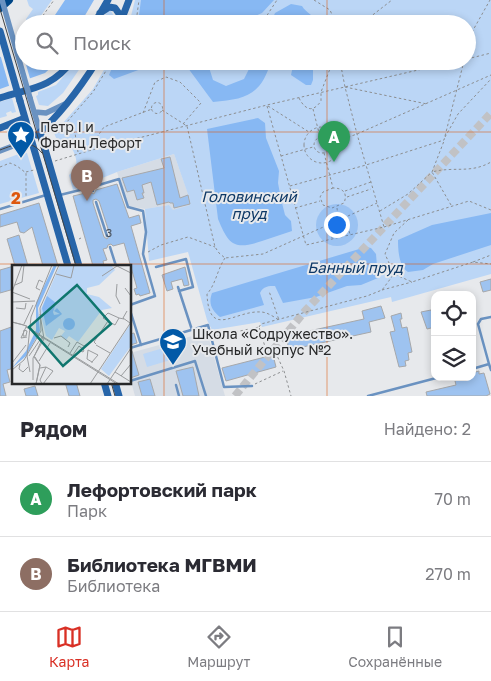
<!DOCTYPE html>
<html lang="ru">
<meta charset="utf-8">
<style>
body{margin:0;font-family:"Golos Text",sans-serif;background:#f2f2f3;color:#2b2b33}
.controls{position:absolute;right:15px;bottom:15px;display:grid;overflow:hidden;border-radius:10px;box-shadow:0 2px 8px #0003}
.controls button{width:45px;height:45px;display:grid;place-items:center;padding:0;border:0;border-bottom:1px solid #e1e1e2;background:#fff;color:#2b2b33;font:25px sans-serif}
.you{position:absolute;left:336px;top:224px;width:18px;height:18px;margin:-12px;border:4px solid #fff;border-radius:50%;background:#1a73e8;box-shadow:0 0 0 8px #1a73e833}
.badge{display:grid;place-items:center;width:32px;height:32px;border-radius:50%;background:#d93025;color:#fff;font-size:16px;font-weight:700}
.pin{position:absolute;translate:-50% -41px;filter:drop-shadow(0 1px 2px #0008)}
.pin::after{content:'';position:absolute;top:26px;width:18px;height:15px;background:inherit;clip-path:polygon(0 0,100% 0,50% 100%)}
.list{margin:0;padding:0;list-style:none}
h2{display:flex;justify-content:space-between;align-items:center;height:65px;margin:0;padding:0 20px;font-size:21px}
h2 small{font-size:16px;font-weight:400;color:#7c7c81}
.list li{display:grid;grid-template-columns:32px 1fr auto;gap:15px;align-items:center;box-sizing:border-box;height:75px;padding:0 20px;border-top:1px solid #e1e1e2}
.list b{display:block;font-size:19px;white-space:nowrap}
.list p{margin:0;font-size:16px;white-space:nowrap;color:#7c7c81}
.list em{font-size:16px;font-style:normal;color:#7c7c81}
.icon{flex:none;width:28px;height:28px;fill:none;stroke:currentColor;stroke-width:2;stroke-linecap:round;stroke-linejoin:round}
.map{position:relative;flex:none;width:491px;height:396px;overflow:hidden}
.search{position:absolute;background:#fff;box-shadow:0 2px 8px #0003;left:15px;right:15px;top:15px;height:55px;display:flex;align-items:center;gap:12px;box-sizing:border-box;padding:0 18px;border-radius:28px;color:#7c7c81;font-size:19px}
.sheet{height:215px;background:#fff}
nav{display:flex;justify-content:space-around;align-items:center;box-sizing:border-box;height:70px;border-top:1px solid #e1e1e2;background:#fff;font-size:14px;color:#7c7c81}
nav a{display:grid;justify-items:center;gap:2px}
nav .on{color:#d93025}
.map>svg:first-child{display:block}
.built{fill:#d5dce5}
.green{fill:#bbd6f6}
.water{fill:#87b8f3}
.pier{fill:#e7e9ec}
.building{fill:#9ec3f0;stroke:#a6a8ab;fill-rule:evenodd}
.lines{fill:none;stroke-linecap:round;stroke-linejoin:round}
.primary-tunnel{stroke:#c1c2c5;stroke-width:8;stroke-dasharray:8 4;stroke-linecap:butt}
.path{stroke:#8c8e90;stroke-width:1;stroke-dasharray:2.5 2.5;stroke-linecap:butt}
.service{stroke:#6a92c1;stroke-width:2.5}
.tertiary{stroke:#6a92c1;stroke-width:5.5}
.secondary{stroke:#2765a9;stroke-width:7}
.primary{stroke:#004687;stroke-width:8}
.tram{stroke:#424344;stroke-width:1}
.tertiary-bridge{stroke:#6a92c1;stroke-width:5.5}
.secondary-bridge{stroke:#2765a9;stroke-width:7}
.grid{fill:none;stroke:#de570d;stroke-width:1;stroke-opacity:0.55}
.labels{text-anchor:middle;stroke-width:4;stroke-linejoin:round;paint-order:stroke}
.number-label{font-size:11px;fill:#454f5b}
.poi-label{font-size:14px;fill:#272829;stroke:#e7e9ec;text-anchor:start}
.water-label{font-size:15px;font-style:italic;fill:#0d3866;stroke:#e7e9ec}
.inset-road{fill:none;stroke:#9a9c9e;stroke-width:1}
.view{fill:#0f766e;fill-opacity:0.15;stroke:#0f766e;stroke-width:2.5}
.inset-edge{fill:none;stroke:#272829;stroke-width:2.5}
.grid-label{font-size:16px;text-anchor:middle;font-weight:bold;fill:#de570d;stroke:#e7e9ec;stroke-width:4;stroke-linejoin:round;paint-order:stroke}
</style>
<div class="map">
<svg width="491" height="396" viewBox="0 0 491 396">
<rect width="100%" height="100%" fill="#e7e9ec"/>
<path class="built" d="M 174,154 L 192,205 L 173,211 L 169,205 L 145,209 L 128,206 L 117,172 Z
M 207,332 L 225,396 L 135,396 L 130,378 L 130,353 Z"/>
<path class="green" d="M 27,0 L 52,0 L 35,24 L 26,24 L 26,19 L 33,9 L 29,6 Z
M 135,0 L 491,0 L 491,274 L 392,302 L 391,297 L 262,327 L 260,322 L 212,330 L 207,320 L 188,252 L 149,261 L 145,209 L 169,205 L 173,210 L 190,205 L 190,200 L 174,154 L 117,172 L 73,190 L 69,175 L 76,169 C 78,160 74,148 66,142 L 57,140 L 54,133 L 93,89 L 109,61 L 467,61 L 467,24 L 129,24 Z
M 108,11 L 111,11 L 114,16 L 109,24 L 99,24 Z
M 77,61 L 85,61 L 63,93 L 48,106 L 39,105 L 36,96 L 38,95 L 38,92 L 56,85 Z
M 12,98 L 16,112 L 12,113 L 11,111 L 6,113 L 7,116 L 0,118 L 0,102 Z
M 24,152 L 27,153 L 39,193 L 0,204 L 0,161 Z
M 170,346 L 174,359 L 147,367 L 143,354 Z"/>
<path class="water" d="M 65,0 L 94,0 L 80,24 L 49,24 Z
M 141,0 L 274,0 L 262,13 L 237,24 L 135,24 L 139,15 Z
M 291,4 L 302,6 C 306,13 315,15 316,24 L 310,24 L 309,22 L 307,24 L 272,24 L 271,22 L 275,13 Z
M 24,49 L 24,61 L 58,61 L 45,73 L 0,89 L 0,57 Z
M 115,61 L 207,61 L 213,80 L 226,86 L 244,79 L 253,61 L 271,61 C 261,96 245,99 213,102 L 185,64 L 160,62 L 114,79 L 109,75 Z
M 294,61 L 313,61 L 313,80 L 311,85 L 306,85 L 291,75 Z
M 258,118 L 265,123 L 266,138 L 279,171 L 278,183 L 281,199 L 285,215 L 291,221 L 292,231 C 282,234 272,238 262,241 C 235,250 229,246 218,219 L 207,129 Z
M 491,213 L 491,245 L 433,264 L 423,270 L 408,272 C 399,266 398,251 398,240 L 432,225 Z
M 366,247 L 371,248 L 376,254 L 378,278 L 361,285 L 347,286 L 316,297 L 283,303 L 275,286 C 269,286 263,286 260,293 L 264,305 L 220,317 C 212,310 208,304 212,293 Z"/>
<path class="pier" d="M 21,48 L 24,61 L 25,61 L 31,82 L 10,89 L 0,54 Z"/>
<path class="building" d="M 170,157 L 180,198 L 188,195 L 190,204 L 174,208 L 173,203 L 170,203 L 169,202 L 157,205 L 151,182 L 142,185 L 144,193 L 142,193 L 144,198 L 137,200 L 134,190 L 127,192 L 122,178 L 164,168 L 161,159 Z
M 117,184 L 129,218 L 139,215 L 141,223 L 131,226 L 150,293 L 140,296 L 139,294 L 136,295 L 134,289 L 137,288 L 124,243 L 113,246 L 111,244 L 108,245 L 107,248 L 103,249 L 107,260 L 103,261 L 104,266 L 93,266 L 73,196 L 90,192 L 94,194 L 96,190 ZM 96,199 L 99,201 L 110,235 L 107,239 L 104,237 L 93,203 L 93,200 Z
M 39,203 L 58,266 L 43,266 L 32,227 L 24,233 L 20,232 L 17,222 L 0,227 L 0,215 Z
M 19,235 L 28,266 L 15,266 L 7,239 Z
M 14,266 L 14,289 L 0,293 L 0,270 Z
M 185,267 L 189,285 L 184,286 L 182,279 L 171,282 L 173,289 L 167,291 L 162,275 Z
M 491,279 L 491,290 L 483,292 L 480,282 Z
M 381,306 L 385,318 L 369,322 L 371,332 L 289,350 L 286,336 L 364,319 L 362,311 Z
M 431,310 L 433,316 L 435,315 L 435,327 L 427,329 L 421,312 Z
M 401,313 L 402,319 L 400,319 L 402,328 L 407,327 L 412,352 L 408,353 L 409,360 L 405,361 L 406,366 L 399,367 L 390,332 L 395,331 L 391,316 Z
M 14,326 L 14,368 L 7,370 L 10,382 L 3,384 L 6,396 L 0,396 L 0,331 Z
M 134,333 L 137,343 L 130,345 L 130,334 Z
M 130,351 L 132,351 L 139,375 L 130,378 Z
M 273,355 L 276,367 L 226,381 L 222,368 Z
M 193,367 L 199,396 L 183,396 L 176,371 Z
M 479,371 L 479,374 L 484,373 L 490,394 L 486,396 L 427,396 L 426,392 L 456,385 L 455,381 L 459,379 L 458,377 L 472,377 L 472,373 Z
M 150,379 L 155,396 L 142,396 L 138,382 Z
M 65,382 L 76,382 L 80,396 L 69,396 Z
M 35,386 L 38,396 L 26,396 L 24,389 Z"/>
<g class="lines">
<path class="primary-tunnel" d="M 235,396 L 305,311 L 491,113"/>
<path class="path" d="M 314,0 L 330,10 L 336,24
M 37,24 L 54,0
M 133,24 L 137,15 L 139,0
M 266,24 L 264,20 L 277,0
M 361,24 L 392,0
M 19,37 L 24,35
M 467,41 L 490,0
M 467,59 L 491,53
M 345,87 L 427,104
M 299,98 C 305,110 313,113 321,101 L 321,92 L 333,61
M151.5 108a5.5 5.5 0 1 1 11 0a5.5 5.5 0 1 1-11 0Z
M 267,106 L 306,245 L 384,227 L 357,134 L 345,87 L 340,61
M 268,106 L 309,132
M 313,109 L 320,137
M 162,110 L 187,126 L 215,247 L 219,253 L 225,258 L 263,254 L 377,203
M 143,113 L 155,82 L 166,77 L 180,82 L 201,103 L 183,124
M304 145a18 18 0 1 1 36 0a18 18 0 1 1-36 0Z
M 445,137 L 458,114 L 491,79
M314 145a8 8 0 1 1 16 0a8 8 0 1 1-16 0Z
M 329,144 L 357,134 L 491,75
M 88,150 L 104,127 L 152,109
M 78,152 L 75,133 L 66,123 L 93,92 L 112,61
M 324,153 L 333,188 C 343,188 348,193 344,203 L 332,208 L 323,205 L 320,197 L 323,192 L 333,188
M 281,156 L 313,147
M 55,161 L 88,151 L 267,105 L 457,61
M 0,167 L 10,163 L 17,166 L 26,173 L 26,196
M 26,172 L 34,170
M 290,186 L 366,165 L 444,140 L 464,61
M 345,191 L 371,182
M 347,197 L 371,189
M 451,205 L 432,172 C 454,166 470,174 491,162
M 295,208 L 320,201
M 337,208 L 339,225 C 346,225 348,227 350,234
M 380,211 L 408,194 L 432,172 L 444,141
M 408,220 L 394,233 L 385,254 L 394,274 L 412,282 L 473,262 L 491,264
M 384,227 L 469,201 L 491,210
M 332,238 L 331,231 L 338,225
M 79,239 L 81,238
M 148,252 L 161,245 L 188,237 L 215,247
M 225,258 C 217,270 216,284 207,294 C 209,340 235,310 261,312 C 267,312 274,317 279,320 L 269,291
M 473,262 L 491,255
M 382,290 L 412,282
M 259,327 L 261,324 L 367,296 L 382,290 L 394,274
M 216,336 L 259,327 L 266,350 L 274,349 L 284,371 L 291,396
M 255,384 L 283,371"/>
<path class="service" d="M 92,187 L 119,179 L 128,207 L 143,211 L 146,232 L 143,254 L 155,296 L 130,305
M 60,195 L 92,187 L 93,191
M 96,202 L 107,236
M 0,209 L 46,195
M 110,247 L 116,266
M 156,267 L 186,259 L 193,287 L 179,291
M 178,287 L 192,330
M 130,310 L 141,345
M 130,348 L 208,325 L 224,387 L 252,386
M 489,364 L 478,324 L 481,319 L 491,317
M 472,369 L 489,364 L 491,370
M 130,381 L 195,361 L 206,396
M 117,385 L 125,382
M 176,385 L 179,396
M 368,396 L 440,377"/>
<path class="tertiary" d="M 30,98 L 40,132
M 35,112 L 46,113 L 65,104
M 0,151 L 31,139"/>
<path class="secondary" d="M 100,13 L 109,7 L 115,8 L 120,15 L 119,24
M 121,21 L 129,0
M 94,24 L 108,0
M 0,98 C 30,88 51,89 72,61
M 20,101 L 68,266
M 0,128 L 25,118
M 40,132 L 79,266
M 37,135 C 61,114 80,88 97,61
M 104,382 L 108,396
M 115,382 L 119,396"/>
<path class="primary" d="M 0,8 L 9,0"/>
<path class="tram" d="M 0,9 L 76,266
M 0,150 C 16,144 30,138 42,153
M 111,382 L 115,396"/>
<path class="tertiary-bridge" d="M 2,0 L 30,98"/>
<path class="secondary-bridge" d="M 0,31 L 20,101"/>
</g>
<path class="grid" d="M 164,0 L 164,24M 327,0 L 327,24M 164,61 L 164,396M 327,61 L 327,396M 0,132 L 491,132M 0,264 L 491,264"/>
<defs>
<symbol id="sight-pin" viewBox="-11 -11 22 30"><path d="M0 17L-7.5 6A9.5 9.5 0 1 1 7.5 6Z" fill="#0259a7" stroke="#e7e9ec"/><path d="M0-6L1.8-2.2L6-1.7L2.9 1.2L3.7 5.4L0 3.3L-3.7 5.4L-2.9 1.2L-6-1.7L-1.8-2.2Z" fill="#fff"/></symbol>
<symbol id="school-pin" viewBox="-11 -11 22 30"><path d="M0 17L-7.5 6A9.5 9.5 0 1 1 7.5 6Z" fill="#0259a7" stroke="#e7e9ec"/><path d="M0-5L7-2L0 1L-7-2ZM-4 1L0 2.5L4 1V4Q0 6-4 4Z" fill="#fff"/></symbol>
</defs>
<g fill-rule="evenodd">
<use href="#sight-pin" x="5" y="119" width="32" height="43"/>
<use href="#school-pin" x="157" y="326" width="32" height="43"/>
</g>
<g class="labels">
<g class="number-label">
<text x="109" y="237">3</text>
</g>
<g class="poi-label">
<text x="40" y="132">Петр I и<tspan x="40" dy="16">Франц Лефорт</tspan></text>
<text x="192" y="339">Школа «Содружество».<tspan x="192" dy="16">Учебный корпус №2</tspan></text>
</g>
<g class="water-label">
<text x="249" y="202">Головинский<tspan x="249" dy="17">пруд</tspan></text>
<text x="355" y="273">Банный пруд</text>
</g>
</g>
<g transform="translate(12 265)">
<rect width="119" height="119" fill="#e7e9ec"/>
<path d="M 48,0 L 99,0 L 103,5 L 87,20 L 75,23 L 75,29 L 87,32 L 100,43 L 90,45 L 66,77 L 57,71 L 54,75 L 49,71 L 53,66 L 47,63 L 40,75 L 34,71 L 28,46 ZM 119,58 L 119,81 L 97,111 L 89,104 Z" fill="#bbd6f6"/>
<path d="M 42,0 L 45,0 L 26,43 L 28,66 L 14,91 L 0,103 L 14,86 L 24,65 L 24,38 ZM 35,31 L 44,38 L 41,47 L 42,50 L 48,49 L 42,46 L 45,43 L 50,49 L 34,61 L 30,43 ZM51 59a6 6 0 1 1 12 0a6 6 0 1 1-12 0Z" fill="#87b8f3"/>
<path class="inset-road" d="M 103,0 L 119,8M 44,9 L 59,13 L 62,0M 90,11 L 105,1M 105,19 L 104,31 L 108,39M 3,20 L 10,17 L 12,0M 113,23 L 119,31 L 119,40M 28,25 L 24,23 L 27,15 L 31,17M 0,27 L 10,0M 0,27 L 18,34M 0,37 L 23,36M 4,43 L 13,44 L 14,38M 115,46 L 111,53 L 118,58M 28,49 L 32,74M 96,56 L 91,53 L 96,48 L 107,53M 0,57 L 15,61M 0,57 L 12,60 L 107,119M 12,59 L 21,40M 12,65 L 15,66 L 14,71 L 11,71 ZM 15,72 L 9,73 L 14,62 L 105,119M 42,73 L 49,71 L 58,78 L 56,82M 84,79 L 82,77 L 96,56 L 103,60 L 107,53 L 112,54M 84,80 L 98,88M 58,88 L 65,77 L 72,81 L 75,79M 61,90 L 67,81 L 72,85 L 71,87 L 67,85M 17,91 L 30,72M 23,92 L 28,100 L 24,119M 27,96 L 38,78M 0,98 L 14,80M 80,98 L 80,97 L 86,90 L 76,85 L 75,94 L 80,97M 8,99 L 7,104 L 11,107 L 16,102M 28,103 L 34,102 L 41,106 L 31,119M 0,105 L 12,95 L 29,66 L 28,43 L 47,0M 18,107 L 15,91 L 19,52 L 40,0M 103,107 L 119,117M 109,111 L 119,99M 21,115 L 21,93 L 32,74M 24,119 L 28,100 L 22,92 L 31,72M 30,119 L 28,115 L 34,102M 78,119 L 119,57M 95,119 L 119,83"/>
<path class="view" d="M 65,20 L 99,59 L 51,101 L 17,62 Z"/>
<rect width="119" height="119" class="inset-edge"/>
</g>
<g class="grid-label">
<text x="16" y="204">2</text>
</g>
</svg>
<div class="controls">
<button><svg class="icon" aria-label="locate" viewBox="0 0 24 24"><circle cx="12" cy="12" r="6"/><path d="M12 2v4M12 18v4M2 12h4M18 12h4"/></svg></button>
<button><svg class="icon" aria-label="layers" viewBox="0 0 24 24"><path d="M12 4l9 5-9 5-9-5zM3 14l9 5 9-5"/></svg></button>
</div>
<div class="you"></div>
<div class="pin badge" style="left:334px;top:162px;background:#2e9e5b">A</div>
<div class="pin badge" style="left:87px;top:201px;background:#8d6e63">B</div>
<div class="search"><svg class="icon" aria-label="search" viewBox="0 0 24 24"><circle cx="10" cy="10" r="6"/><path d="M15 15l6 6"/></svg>Поиск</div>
</div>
<section class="sheet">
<h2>Рядом<small>Найдено: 2</small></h2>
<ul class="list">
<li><span class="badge" style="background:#2e9e5b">A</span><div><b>Лефортовский парк</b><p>Парк</p></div><em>70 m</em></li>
<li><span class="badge" style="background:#8d6e63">B</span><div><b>Библиотека МГВМИ</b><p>Библиотека</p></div><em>270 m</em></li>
</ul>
</section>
<nav>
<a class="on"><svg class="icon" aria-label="map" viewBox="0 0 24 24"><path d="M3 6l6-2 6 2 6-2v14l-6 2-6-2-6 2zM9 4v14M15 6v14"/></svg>Карта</a>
<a><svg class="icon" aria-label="directions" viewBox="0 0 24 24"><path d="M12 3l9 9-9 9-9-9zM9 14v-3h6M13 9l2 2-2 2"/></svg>Маршрут</a>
<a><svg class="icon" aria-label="saved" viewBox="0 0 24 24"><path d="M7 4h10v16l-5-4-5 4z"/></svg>Сохранённые</a>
</nav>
